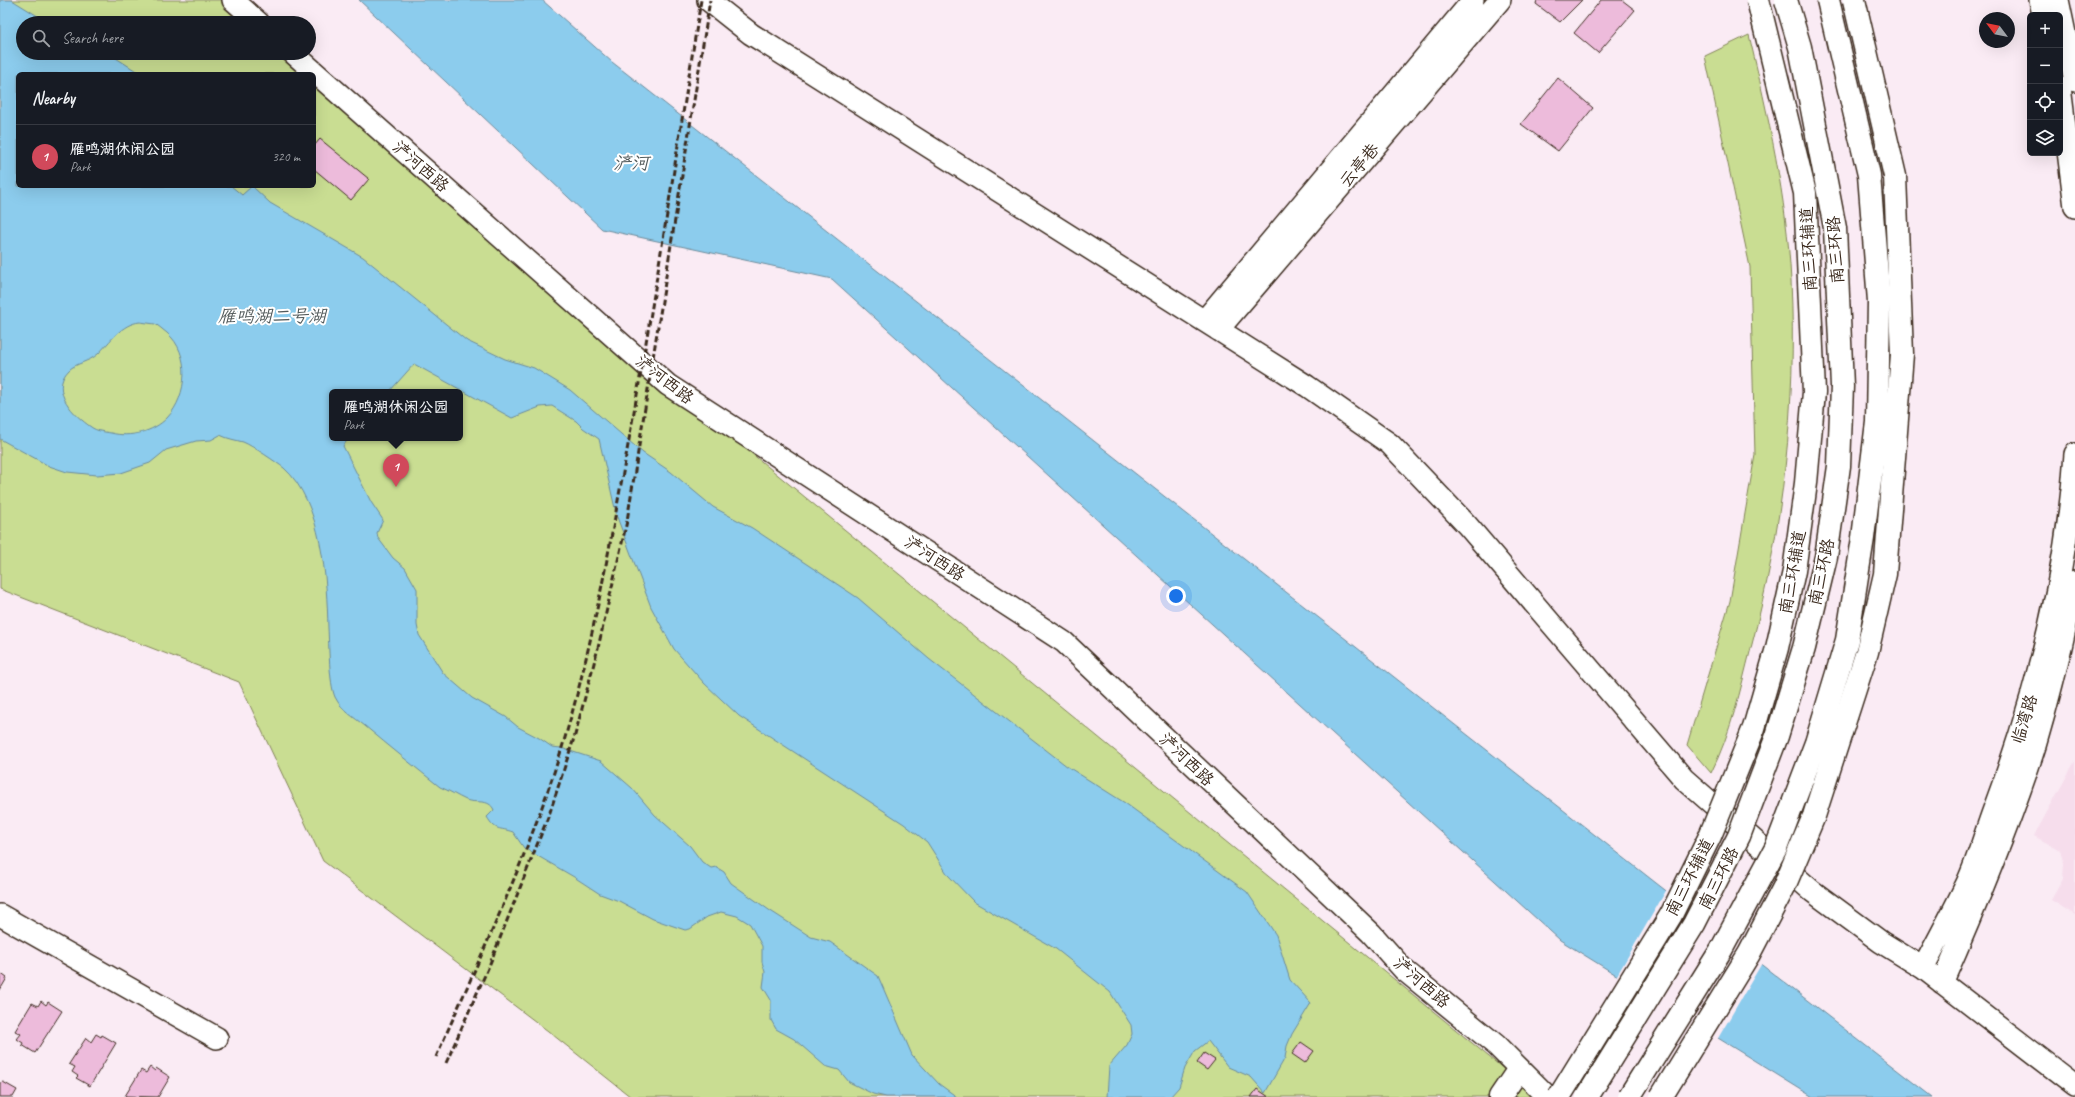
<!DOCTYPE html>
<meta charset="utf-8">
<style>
body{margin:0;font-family:Caveat,"LXGW WenKai TC",sans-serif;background:#242831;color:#f1f3f6}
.controls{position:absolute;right:12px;top:12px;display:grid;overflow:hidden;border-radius:6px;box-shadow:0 4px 16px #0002}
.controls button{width:36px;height:36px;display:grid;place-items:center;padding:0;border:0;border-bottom:1px solid #363941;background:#171b24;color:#f1f3f6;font:20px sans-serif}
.compass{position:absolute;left:1979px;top:12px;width:36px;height:36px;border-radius:50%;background:#171b24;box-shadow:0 4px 16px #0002;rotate:302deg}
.you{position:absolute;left:1176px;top:596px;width:14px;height:14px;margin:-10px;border:3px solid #fff;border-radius:50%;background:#1a73e8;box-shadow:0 0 0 6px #1a73e833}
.badge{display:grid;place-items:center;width:26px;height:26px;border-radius:50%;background:#d1495b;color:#fff;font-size:13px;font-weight:700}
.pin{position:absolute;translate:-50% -33px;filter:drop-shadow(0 1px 2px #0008)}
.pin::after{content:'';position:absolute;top:21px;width:14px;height:12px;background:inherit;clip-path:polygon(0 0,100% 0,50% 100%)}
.popup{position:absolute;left:329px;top:389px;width:134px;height:52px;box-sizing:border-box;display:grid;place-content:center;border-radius:6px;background:#171b24;filter:drop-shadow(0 1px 3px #0005);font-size:13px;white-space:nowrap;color:#9ea1a6}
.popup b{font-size:15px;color:#f1f3f6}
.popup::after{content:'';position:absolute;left:50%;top:100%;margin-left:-8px;border:8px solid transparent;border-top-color:#171b24}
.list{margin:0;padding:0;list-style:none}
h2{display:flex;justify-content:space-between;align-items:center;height:52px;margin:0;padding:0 16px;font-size:17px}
h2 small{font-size:13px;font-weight:400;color:#9ea1a6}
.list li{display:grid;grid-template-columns:26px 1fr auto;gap:12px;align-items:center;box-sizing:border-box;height:64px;padding:0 16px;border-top:1px solid #363941}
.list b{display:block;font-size:15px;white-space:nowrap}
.list p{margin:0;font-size:13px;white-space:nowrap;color:#9ea1a6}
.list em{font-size:13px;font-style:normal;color:#9ea1a6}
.icon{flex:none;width:22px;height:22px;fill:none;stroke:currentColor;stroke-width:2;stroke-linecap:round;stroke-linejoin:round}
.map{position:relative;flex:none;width:2075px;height:1097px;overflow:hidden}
.search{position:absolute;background:#171b24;box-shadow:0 4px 16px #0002;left:16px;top:16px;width:300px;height:44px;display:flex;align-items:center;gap:10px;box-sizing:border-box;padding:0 14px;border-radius:22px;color:#9ea1a6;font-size:15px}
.panel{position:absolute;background:#171b24;box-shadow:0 4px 16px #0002;left:16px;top:72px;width:300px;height:116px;border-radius:6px}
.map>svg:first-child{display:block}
.built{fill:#f6ddec}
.green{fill:#c9dd92;stroke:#828458;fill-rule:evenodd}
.water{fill:#8ccced;stroke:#6c8b9a;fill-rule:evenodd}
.pier{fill:#faebf4}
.building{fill:#edbbdb;stroke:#3b2a1e}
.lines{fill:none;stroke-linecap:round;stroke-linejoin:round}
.tertiary-casing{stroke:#3b2a1e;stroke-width:24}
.secondary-casing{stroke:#3b2a1e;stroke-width:25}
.tertiary{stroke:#fff;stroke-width:21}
.secondary{stroke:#fff;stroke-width:22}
.rail{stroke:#3b2a1e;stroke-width:3;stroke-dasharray:6 3;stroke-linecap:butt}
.secondary-bridge-casing{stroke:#3b2a1e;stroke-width:25;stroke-linecap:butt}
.trunk-bridge-casing{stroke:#3b2a1e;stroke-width:25;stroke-linecap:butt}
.secondary-bridge{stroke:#fff;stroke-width:22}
.trunk-bridge{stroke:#fff;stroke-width:22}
.labels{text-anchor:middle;stroke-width:4;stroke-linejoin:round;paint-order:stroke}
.street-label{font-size:17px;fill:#3b2a1e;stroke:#fff}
.water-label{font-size:18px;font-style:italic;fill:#535b5c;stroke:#fff}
</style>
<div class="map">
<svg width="2075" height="1097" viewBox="0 0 2075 1097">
<rect width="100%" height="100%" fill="#faebf4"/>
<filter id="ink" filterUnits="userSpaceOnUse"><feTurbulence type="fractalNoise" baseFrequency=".025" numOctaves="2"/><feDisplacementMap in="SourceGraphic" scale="8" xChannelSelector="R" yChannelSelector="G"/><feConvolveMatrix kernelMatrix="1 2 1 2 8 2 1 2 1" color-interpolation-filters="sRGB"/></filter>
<g filter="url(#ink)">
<path class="built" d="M 2075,761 L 2075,915 L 2051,900 L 2063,879 L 2064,863 L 2060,850 L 2034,836 Z"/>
<path class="green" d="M 0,0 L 228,0 L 254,23 L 23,23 L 23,53 L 289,53 L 313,74 L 18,74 L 18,186 L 314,186 L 314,75 L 668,385 L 1538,1097 L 631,1097 L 548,1031 L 323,861 L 239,682 L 0,589 ZM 332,392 L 460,392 L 460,438 L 332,438 Z
M 1749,35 C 1768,115 1787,199 1791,281 C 1797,404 1783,528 1751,648 C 1740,691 1731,733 1711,773 L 1687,745 L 1730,601 L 1755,455 L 1750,267 L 1705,56 Z"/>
<path class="water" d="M 0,0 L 12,0 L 49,23 L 23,23 L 23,53 L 108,53 L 141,74 L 18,74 L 18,186 L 231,186 L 242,195 L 252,186 L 270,203 L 363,257 L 467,341 L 505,359 L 534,368 L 570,390 L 643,453 L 671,472 L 713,507 L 752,528 L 858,598 L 929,659 L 1068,767 L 1125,803 L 1247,892 L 1276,935 L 1290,980 L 1311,1003 L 1292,1034 L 1287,1046 L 1285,1058 L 1265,1093 L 1251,1077 L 1228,1067 L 1208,1041 L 1195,1051 L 1185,1068 L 1179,1087 L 1170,1097 L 1107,1097 L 1109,1066 L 1127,1045 L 1132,1034 L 1131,1025 L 1110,992 L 1056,949 L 974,902 L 948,875 L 927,842 L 904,824 L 739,716 L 704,683 L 674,649 L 651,607 L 617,517 L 599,439 L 583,428 L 576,421 L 552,406 L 540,407 L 512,418 L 414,364 L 389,392 L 332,392 L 332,438 L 349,438 L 343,446 L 371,502 L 383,520 L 377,533 L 378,538 L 393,558 L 405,568 L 417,589 L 417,625 L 419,635 L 443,673 L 472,698 L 506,717 L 518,727 L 539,738 L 552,747 L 561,748 L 601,761 L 632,788 L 655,815 L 690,846 L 702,862 L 711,868 L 716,867 L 724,872 L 731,883 L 769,910 L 811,937 L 830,942 L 878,976 L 912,1055 L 939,1084 L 957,1097 L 886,1097 L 873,1094 L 849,1082 L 839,1070 L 825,1066 L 794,1039 L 776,1029 L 771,1020 L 771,1000 L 763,987 L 765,972 L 762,962 L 762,946 L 750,924 L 737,916 L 721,912 L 707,917 L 690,929 L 685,930 L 653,919 L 619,901 L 600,894 L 574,877 L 524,848 L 513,832 C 499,827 496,832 487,817 L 494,810 C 489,798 476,804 466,800 C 457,796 450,791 440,787 C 415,767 390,747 365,726 C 354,717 342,711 335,697 C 329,683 329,644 328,628 C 327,580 322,502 284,468 C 276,462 253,446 243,442 C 236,440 228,439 220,435 L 211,440 L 196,441 L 166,450 L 150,463 L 121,473 L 97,475 L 67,472 L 49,466 L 0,439 ZM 140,322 C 145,323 150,323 155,324 C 159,326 163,330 167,333 C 191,353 188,396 167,418 C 153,432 130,438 111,433 C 105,432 96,431 91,427 C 75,416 48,391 69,370 C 76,363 89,362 98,354 C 110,342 121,324 140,322 Z
M 359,0 L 542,0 L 612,62 L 1656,883 L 1932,1097 L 1813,1097 L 1560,940 L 832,279 L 602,229 Z"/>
<path class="pier" d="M 1667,889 L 1762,963 L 1717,1040 L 1616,977 Z"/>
<path class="building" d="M 1537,0 L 1582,0 L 1560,22 L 1536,4 Z
M 1601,0 L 1622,0 L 1635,10 L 1598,53 L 1574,33 Z
M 1558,78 L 1593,108 L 1558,151 L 1521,124 Z
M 320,139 L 369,179 L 351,200 L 314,169 L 314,146 Z
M 0,973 L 7,978 L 0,990 Z
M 41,1001 L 46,1005 L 48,1002 L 62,1011 L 35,1053 L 22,1045 L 23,1043 L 17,1039 L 21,1034 L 15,1031 L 32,1003 L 38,1006 Z
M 96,1034 L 101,1037 L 102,1035 L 116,1043 L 90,1086 L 76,1078 L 78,1076 L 72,1072 L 75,1067 L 69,1064 L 86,1038 L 91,1042 Z
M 1301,1042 L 1314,1051 L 1305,1063 L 1292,1054 Z
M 1204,1053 L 1215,1060 L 1207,1070 L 1197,1063 Z
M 150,1067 L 155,1071 L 156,1068 L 170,1077 L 158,1097 L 125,1096 L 141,1070 L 146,1073 Z
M 3,1082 L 17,1090 L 13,1097 L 0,1097 L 0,1083 Z
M 1257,1089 L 1269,1097 L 1251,1097 Z"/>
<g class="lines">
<defs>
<path id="tertiary" d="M 233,0 L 259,23
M 708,0 L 751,34 L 1307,386 L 1390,444 L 1467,525 L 1684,779 L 1812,891 L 1881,942 L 1923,968 L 2075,1085
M 2040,0 L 2043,15
M 2058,0 L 2075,81
M 293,53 L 668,385 L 1064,642 L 1371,933 L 1404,970 L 1496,1045 L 1548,1097
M 2060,87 L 2075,207
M 1204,321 L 1473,0
M 1218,330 L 1500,0
M 0,915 L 217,1038
M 1923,968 C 1938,940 1953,912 1967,883 C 1978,859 1985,833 1994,809 C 2036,696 2067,575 2075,454
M 1942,983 C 1976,906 2009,827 2035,746 C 2051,692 2064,637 2075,582"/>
<path id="secondary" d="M 1500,1097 L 1519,1069"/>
</defs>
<use href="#tertiary" class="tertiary-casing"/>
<use href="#secondary" class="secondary-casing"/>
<use href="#tertiary" class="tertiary"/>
<use href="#secondary" class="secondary"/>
<path class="rail" d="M 436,1057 C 482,953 531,850 564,741 C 593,644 610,545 628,445 C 655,297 677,149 701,0
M 446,1063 L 489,966 L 550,812 L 575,735 L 598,648 L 627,521 L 710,0"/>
<defs>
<path id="secondary-bridge" d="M 1559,1097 L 1671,915 L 1710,836 L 1754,728 L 1777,648 L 1794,571 L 1806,483 L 1814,392 L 1805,193 L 1758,0
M 1661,1097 L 1749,954 L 1784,887 L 1814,816 L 1867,652 L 1885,574 L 1902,354 L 1895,176 L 1854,0"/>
<path id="trunk-bridge" d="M 1587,1097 L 1694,924 L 1739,836 L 1777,736 L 1804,648 L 1826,557 L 1839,466 L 1842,386 L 1835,228 L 1800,47 L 1786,0
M 1629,1097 L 1721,950 L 1776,848 L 1816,743 L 1847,640 L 1863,538 L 1877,422 L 1879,301 L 1869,175 L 1828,0"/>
</defs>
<use href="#secondary-bridge" class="secondary-bridge-casing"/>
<use href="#trunk-bridge" class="trunk-bridge-casing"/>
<use href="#secondary-bridge" class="secondary-bridge"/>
<use href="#trunk-bridge" class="trunk-bridge"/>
</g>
</g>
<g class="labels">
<g class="street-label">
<text transform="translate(1359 165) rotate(-50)" y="6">云亭巷</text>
<text transform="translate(421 166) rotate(41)" y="6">浐河西路</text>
<text transform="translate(1808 249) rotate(-93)" y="6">南三环辅道</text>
<text transform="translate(1835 250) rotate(-94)" y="6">南三环路</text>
<text transform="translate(665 379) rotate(38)" y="6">浐河西路</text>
<text transform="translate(935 558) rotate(33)" y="6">浐河西路</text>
<text transform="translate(1792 572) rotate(-80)" y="6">南三环辅道</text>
<text transform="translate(1821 572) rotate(-78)" y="6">南三环路</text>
<text transform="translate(2024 719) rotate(-73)" y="6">临湾路</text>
<text transform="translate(1187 759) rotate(44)" y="6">浐河西路</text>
<text transform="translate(1689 877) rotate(-63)" y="6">南三环辅道</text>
<text transform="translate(1718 878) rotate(-63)" y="6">南三环路</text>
<text transform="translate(1422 982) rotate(41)" y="6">浐河西路</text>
</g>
<g class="water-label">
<text x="631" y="169">浐河</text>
<text x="272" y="322">雁鸣湖二号湖</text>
</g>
</g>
</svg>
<div class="controls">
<button>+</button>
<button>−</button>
<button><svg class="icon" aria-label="locate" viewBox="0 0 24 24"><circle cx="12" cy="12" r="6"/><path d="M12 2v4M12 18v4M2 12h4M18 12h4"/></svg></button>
<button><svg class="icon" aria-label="layers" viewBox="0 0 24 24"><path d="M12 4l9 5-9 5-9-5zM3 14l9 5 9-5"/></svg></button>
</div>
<svg class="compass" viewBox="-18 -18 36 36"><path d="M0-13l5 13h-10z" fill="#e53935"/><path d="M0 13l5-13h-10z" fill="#9ea1a6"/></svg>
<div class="you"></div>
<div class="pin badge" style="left:396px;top:487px">1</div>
<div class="popup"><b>雁鸣湖休闲公园</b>Park</div>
<div class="search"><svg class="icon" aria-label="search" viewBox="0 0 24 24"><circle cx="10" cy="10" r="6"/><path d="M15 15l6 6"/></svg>Search here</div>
<section class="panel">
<h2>Nearby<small></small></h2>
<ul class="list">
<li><span class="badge">1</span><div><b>雁鸣湖休闲公园</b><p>Park</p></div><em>320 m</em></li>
</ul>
</section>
</div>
